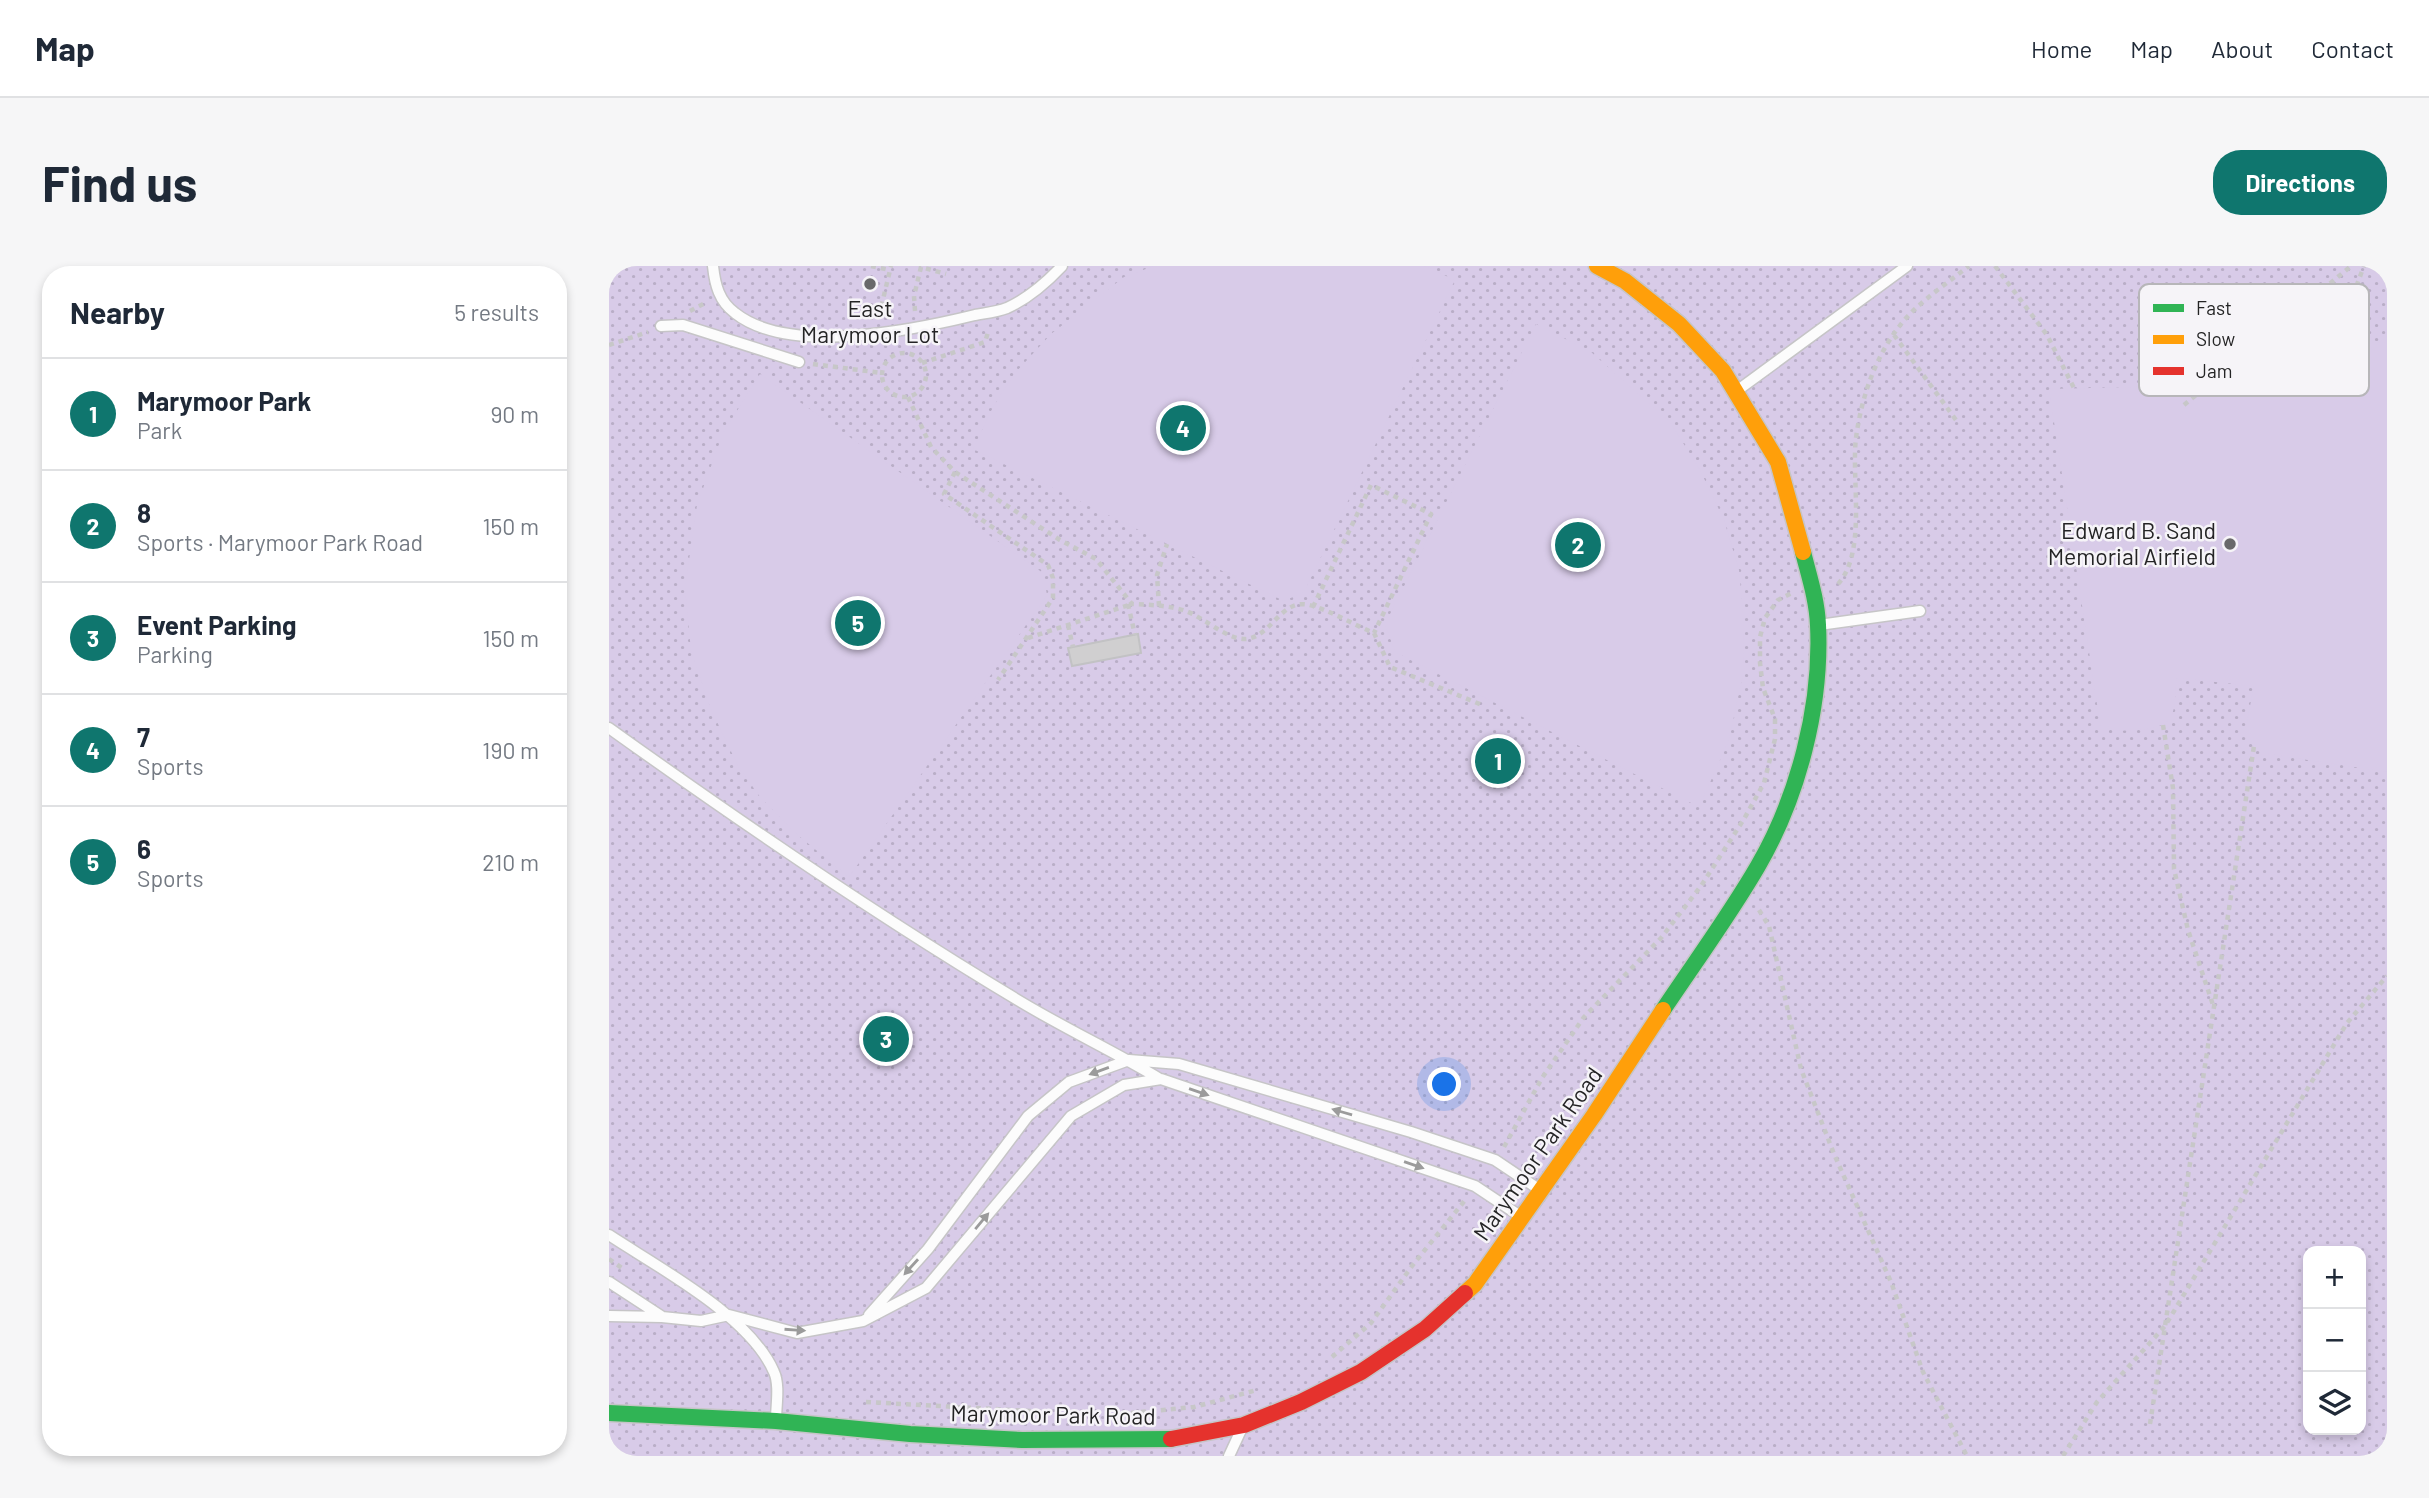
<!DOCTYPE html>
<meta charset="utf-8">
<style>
body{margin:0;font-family:Barlow,sans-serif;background:#f6f6f7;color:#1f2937}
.controls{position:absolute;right:21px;bottom:21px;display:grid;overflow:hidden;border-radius:14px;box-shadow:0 4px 10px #0003}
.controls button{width:63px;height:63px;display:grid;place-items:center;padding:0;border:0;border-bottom:2px solid #e0e1e3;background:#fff;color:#1f2937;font:35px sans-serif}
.you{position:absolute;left:836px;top:819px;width:24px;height:24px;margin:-18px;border:5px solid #fff;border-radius:50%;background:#1a73e8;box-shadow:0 0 0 10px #1a73e833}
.badge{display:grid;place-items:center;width:46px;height:46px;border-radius:50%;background:#0f766e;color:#fff;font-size:23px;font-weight:700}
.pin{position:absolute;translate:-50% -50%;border:4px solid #fff;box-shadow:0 2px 7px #0006}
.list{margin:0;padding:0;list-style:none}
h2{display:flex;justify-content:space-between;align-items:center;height:91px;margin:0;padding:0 28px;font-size:30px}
h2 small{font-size:23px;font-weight:400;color:#747a83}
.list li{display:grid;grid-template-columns:46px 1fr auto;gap:21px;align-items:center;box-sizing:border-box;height:112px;padding:0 28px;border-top:2px solid #e0e1e3}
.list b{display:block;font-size:26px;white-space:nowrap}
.list p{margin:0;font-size:23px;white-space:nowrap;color:#747a83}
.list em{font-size:23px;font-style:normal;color:#747a83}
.icon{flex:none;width:38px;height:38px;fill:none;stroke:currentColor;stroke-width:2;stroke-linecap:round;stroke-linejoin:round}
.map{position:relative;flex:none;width:1778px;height:1190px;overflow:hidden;border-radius:28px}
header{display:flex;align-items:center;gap:42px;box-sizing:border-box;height:98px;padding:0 35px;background:#fff;border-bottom:2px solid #e0e1e3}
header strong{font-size:33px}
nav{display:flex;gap:38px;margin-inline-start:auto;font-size:24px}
.intro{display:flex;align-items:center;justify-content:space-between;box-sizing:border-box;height:168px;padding:0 42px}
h1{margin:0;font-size:49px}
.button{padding:18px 32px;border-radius:28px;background:#0f766e;color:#fff;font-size:24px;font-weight:700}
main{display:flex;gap:42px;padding:0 42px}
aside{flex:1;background:#fff;border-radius:28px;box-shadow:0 4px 10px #0003}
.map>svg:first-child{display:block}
.park{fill:url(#park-dots);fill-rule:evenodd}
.garden{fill:#d8cbe8}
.building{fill:#d0cfd0;stroke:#c2c2c4;stroke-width:2}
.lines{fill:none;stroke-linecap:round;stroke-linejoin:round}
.lane-casing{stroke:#c6c5c7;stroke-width:13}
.fast-casing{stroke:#c6c5c7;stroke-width:19}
.slow-casing{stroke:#c6c5c7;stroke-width:19}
.jam-casing{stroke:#c6c5c7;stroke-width:19}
.path{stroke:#c7c7c8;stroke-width:4.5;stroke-dasharray:5 5;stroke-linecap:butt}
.lane{stroke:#fcfcfc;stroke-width:10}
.fast{stroke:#30b455;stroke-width:16}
.slow{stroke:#ff9f0a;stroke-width:16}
.jam{stroke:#e5322d;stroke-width:16}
.oneway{fill:#9b9b9b}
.poi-dot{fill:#69696a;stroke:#f6f4f8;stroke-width:2.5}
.labels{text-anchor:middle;stroke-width:5;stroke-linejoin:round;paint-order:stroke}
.poi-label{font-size:23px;fill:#242425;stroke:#f6f4f8}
.street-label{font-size:23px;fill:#242425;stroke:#f6f4f8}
.key{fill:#f6f4f8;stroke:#b7b6b9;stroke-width:2}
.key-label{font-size:19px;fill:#242425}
</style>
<header>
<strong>Map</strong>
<nav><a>Home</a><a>Map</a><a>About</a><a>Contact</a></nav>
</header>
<div class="intro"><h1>Find us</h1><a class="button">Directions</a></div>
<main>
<aside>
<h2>Nearby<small>5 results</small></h2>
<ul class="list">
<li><span class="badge">1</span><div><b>Marymoor Park</b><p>Park</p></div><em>90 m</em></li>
<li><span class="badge">2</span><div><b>8</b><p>Sports · Marymoor Park Road</p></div><em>150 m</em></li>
<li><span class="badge">3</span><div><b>Event Parking</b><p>Parking</p></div><em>150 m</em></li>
<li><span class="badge">4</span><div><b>7</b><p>Sports</p></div><em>190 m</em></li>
<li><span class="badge">5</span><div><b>6</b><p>Sports</p></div><em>210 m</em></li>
</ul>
</aside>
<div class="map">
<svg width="1778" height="1190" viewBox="0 0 1778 1190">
<defs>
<pattern id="park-dots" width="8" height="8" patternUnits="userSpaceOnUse" patternTransform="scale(1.75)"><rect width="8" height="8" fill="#d8cbe8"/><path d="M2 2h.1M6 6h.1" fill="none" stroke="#b9aec7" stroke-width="1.8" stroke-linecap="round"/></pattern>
</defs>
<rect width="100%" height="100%" fill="#e9e8ea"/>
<path class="park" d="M 3,0 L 1778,0 L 1778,1190 L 0,1190 L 0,5 ZM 1699,985 L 1752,985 L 1752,1164 L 1699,1164 Z"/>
<path class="garden" d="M 545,0 L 815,0 L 846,14 L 695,326 L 675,335 L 364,183 L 384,141 L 406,107 L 442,68 L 515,11 Z
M 927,58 L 982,86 L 1061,156 L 1091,204 L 1115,254 L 1130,304 L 1135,357 L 1134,408 L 1120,474 L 1090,541 L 786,386 L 776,358 Z
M 1640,74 L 1778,77 L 1778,506 L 1653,487 L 1638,472 L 1638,455 L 1645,420 L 1568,412 C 1566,423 1567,442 1562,451 C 1553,468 1509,464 1492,464 L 1440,123 L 1607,119 L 1605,93 L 1619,80 Z
M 151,108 L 434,307 L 438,329 L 240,611 L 185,566 L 151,531 L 129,500 L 101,441 L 82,385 L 76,322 L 88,239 L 114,167 Z"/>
<path class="building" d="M 529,368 L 532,387 L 463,400 L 459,382 Z"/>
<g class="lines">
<defs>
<path id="lane" d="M 104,0 C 106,19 110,35 126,47 C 180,90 305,64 366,49 C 377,47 388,46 398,42 C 420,32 437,17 453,0
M 52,60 L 74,59 L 190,96
M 1129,124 L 1298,0
M 1210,359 L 1311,345
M 0,462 C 134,558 270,651 412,736 C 457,763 506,786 551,813
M 0,969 C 50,1002 141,1050 165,1106 C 171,1119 167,1140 167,1154
M 0,1016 L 52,1050
M 260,1049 L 319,983 L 419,850 L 460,816 L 520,794 L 570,798 L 802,866 L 886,894 L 931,924
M 0,1050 L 53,1051 L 92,1055 L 120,1049 L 188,1067 L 254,1055 L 317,1022 L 462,850 L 515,819 L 552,813 L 866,920 L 911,950
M 620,1190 L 633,1162"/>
<path id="fast" d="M 1054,744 C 1086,696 1120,650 1149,600 C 1189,531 1213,440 1209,359 C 1208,334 1200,310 1194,286
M 0,1147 L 167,1155 L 301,1168 L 413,1174 L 562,1173"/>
<path id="slow" d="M 988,0 L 1016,15 L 1070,58 L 1114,105 L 1169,196 L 1194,286
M 856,1027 L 866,1018 L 985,849 L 1054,744"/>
<path id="jam" d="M 562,1173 L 635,1159 L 692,1136 L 752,1106 L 816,1063 L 856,1027"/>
</defs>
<use href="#lane" class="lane-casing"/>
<use href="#fast" class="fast-casing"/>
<use href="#slow" class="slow-casing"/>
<use href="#jam" class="jam-casing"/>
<path class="path" d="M 262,0 L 281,4
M 1386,0 L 1438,69 L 1465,122
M 0,15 L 10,0
M 81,45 L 98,36
M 306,45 L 305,30 L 312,1 L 337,8
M 270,50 L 282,0
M 1285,69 L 1347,154
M 1726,76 L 1755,0
M 0,79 L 39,66
M273 109a22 22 0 1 1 44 0a22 22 0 1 1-44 0Z
M 313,97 L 376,76 L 380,63
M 204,98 L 273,107
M 299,131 L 322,181 L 346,206 L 451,274 L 487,293 L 523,338 C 541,339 559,339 577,345 C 595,352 618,373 635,373 C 662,373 671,332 700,339 C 721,344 745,359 765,367 L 781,401 L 873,439
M 1575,139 L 1742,0
M 346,206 L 335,228 L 439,299 L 444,312 L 444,332 L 389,414
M 1229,318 C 1258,286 1242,213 1247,172 C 1253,126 1271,76 1306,43 C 1322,28 1342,14 1360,0
M 519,338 L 526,369
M 550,340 L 548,309 L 558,278
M 704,341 L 762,219 L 822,248 L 765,367
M 459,359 L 464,381
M 419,372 L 523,338
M 1554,459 L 1564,522 L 1565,603 L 1579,664 L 1605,742
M 1150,644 L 1160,660 L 1192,803 L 1225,888 L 1282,1016 L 1314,1106 L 1358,1190
M 895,881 L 933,812 L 975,751 L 1052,672 L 1092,620 L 1135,553 L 1155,517 L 1166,473 L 1166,453 L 1154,422 L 1151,397 L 1151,371 L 1156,352 L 1169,334 L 1183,327
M 0,993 L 13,1002
M 723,1091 L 762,1057 L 803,1000 L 857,933
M 257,1136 L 458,1147
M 512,1148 L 585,1141 L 648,1124
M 1541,1158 L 1645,480
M 1454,1190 L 1488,1136 L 1556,1060 L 1738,757 L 1778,710"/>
<use href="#lane" class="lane"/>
<use href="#fast" class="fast"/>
<use href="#slow" class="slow"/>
<use href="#jam" class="jam"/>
</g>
<defs><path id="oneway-solid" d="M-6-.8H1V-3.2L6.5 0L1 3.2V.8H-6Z" transform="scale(1.75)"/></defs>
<g class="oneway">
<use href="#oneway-solid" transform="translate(490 805) rotate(160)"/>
<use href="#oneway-solid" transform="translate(590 826) rotate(19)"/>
<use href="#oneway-solid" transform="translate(733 846) rotate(-164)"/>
<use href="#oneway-solid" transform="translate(805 899) rotate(19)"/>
<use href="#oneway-solid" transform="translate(373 955) rotate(-50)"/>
<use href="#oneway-solid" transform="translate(302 1001) rotate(132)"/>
<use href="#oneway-solid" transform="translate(186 1064) rotate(4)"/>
</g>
<g class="poi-dot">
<circle cx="261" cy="18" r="7"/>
<circle cx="1621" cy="278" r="7"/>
</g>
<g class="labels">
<g class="poi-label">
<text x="261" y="51">East<tspan x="261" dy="26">Marymoor Lot</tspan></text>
<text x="1607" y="273" text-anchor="end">Edward B. Sand<tspan x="1607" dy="26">Memorial Airfield</tspan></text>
</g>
<g class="street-label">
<text transform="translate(929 888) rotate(-55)" y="8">Marymoor Park Road</text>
<text transform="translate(444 1149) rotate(1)" y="8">Marymoor Park Road</text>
</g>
</g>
<rect x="1530" y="18" width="230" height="112" rx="10" class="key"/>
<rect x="1544" y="38" width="31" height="8" fill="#30b455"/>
<rect x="1544" y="69" width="31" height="9" fill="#ff9f0a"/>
<rect x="1544" y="101" width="31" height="8" fill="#e5322d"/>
<g class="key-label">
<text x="1587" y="49">Fast</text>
<text x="1587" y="80">Slow</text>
<text x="1587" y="112">Jam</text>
</g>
</svg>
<div class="controls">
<button>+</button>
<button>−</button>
<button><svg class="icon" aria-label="layers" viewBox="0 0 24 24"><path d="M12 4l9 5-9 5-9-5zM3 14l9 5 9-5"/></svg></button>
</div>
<div class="you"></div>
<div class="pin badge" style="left:889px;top:495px">1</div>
<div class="pin badge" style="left:969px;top:279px">2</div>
<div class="pin badge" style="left:277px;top:773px">3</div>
<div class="pin badge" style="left:574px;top:162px">4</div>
<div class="pin badge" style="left:249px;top:357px">5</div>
</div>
</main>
